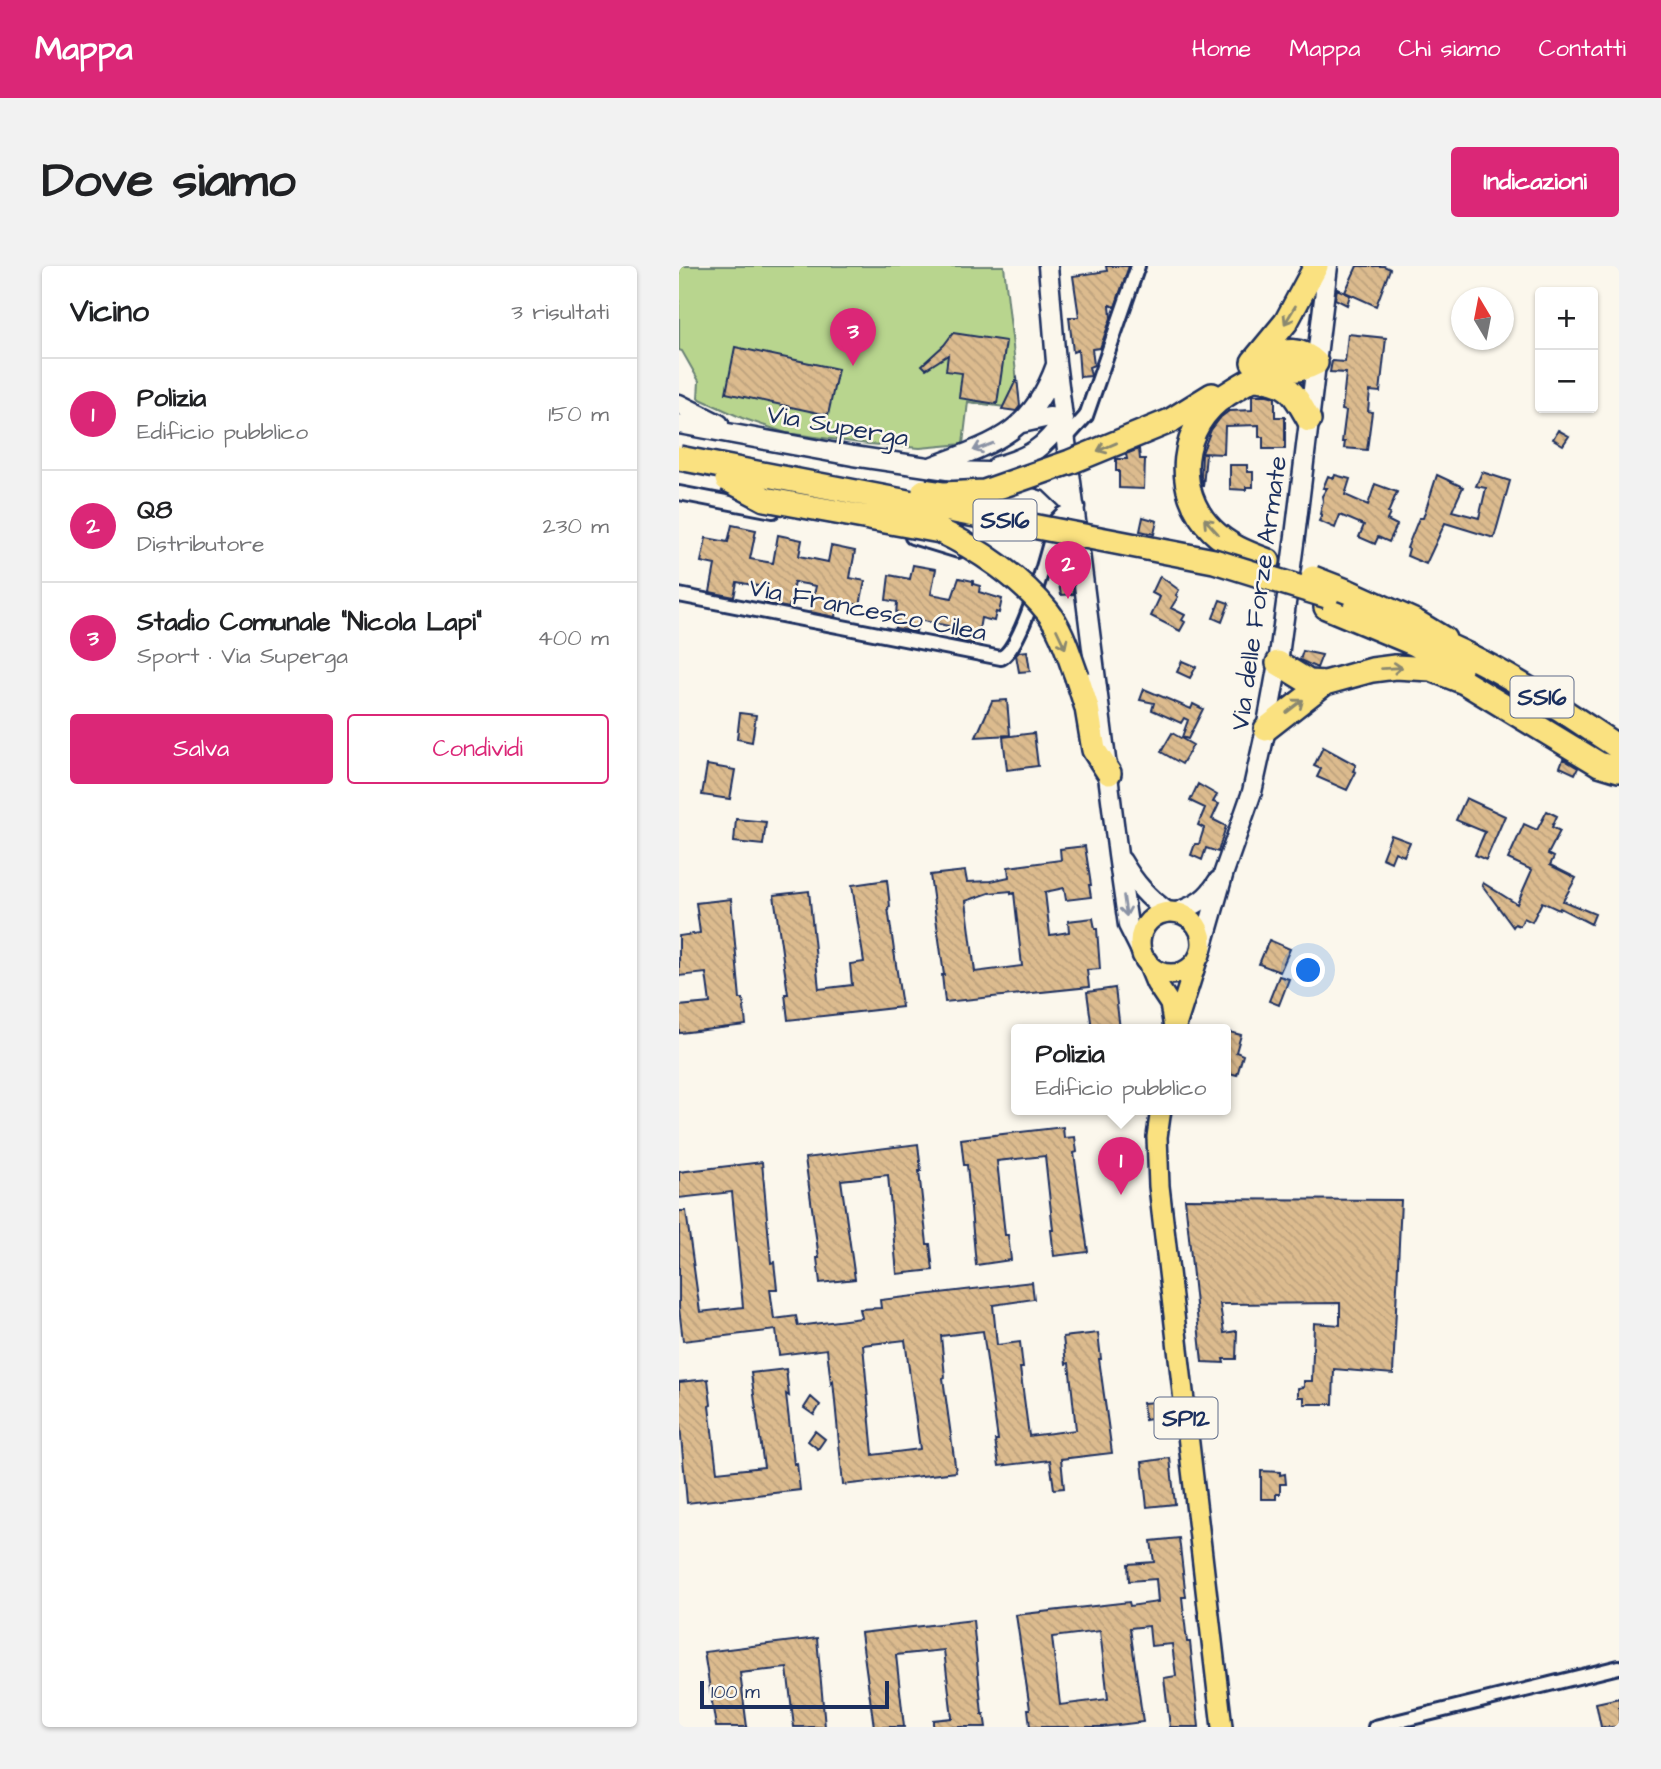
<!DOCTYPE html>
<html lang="it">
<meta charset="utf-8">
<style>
body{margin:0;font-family:"Architects Daughter",sans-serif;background:#f2f2f2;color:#202124}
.controls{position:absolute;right:21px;top:21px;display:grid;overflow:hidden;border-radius:7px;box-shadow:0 2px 5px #0004}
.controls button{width:63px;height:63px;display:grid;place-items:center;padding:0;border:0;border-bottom:2px solid #e0e0e0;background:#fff;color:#202124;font:35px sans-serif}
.compass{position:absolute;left:772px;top:21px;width:63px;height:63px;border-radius:50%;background:#fff;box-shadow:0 2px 5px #0004;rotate:350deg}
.scale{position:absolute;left:21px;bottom:18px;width:189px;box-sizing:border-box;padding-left:7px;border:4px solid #1b2f5e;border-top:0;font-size:19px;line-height:24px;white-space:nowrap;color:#1b2f5e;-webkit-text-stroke:5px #fbf7ec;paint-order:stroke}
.you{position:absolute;left:630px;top:705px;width:24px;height:24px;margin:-18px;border:5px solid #fff;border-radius:50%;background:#1a73e8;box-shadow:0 0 0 10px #1a73e833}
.badge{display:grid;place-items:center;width:46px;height:46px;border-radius:50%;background:#db2777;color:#fff;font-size:23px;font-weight:700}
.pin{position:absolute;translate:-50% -58px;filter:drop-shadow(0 2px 4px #0008)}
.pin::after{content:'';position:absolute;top:37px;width:24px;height:21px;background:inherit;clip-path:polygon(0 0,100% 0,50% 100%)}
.popup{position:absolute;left:332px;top:758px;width:220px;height:91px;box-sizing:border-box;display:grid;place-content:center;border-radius:7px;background:#fff;filter:drop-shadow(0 2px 5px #0005);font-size:23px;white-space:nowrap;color:#757577}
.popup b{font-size:26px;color:#202124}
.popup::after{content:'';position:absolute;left:50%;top:100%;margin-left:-14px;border:14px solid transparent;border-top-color:#fff}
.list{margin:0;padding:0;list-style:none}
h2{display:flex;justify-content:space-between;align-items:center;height:91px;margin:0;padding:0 28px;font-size:30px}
h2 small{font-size:23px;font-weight:400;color:#757577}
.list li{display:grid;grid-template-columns:46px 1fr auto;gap:21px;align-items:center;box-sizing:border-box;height:112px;padding:0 28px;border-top:2px solid #e0e0e0}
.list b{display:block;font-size:26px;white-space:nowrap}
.list p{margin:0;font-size:23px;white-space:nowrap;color:#757577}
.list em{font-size:23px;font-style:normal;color:#757577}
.actions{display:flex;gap:14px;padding:21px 28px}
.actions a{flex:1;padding:16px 0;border:2px solid #db2777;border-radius:7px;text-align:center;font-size:24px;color:#db2777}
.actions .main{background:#db2777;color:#fff}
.map{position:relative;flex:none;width:940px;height:1461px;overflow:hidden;border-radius:7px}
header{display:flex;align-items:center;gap:42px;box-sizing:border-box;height:98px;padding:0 35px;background:#db2777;color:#fff}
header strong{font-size:33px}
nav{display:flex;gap:38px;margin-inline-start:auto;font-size:24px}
.intro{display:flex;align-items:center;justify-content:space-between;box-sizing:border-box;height:168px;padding:0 42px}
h1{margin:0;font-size:49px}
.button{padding:18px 32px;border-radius:7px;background:#db2777;color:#fff;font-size:24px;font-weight:700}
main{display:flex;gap:42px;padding:0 42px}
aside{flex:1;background:#fff;border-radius:7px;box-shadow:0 2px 5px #0004}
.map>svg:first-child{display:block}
.pitch{fill:#b8d58e;stroke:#6a8276;stroke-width:2}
.building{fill:url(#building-back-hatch);stroke:#1b2f5e;stroke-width:2;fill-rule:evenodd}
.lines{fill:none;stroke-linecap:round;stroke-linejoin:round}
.street-casing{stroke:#1b2f5e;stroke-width:18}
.secondary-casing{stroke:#1b2f5e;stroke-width:23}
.primary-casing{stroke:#1b2f5e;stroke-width:24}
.highway-casing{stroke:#1b2f5e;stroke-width:28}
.street{stroke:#fbf7ec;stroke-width:12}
.secondary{stroke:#fbf7ec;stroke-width:18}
.primary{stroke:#fae180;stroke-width:19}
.highway{stroke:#fae180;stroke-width:23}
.highway-bridge-casing{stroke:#1b2f5e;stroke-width:28;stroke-linecap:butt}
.highway-bridge{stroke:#fae180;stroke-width:23}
.oneway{stroke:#8a886f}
.oneway2{stroke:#8b93a5}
.labels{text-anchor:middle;stroke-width:5;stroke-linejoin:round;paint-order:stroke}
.shield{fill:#fbf7ec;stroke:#5e6b89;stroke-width:2}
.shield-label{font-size:24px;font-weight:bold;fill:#1b2f5e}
.street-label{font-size:26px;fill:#1b2f5e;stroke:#fbf7ec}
</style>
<header>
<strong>Mappa</strong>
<nav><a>Home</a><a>Mappa</a><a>Chi siamo</a><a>Contatti</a></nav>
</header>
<div class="intro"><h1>Dove siamo</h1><a class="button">Indicazioni</a></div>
<main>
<aside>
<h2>Vicino<small>3 risultati</small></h2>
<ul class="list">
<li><span class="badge">1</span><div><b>Polizia</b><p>Edificio pubblico</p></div><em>150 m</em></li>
<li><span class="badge">2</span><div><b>Q8</b><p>Distributore</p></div><em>230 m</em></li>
<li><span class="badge">3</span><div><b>Stadio Comunale &quot;Nicola Lapi&quot;</b><p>Sport · Via Superga</p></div><em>400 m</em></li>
</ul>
<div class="actions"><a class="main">Salva</a><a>Condividi</a></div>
</aside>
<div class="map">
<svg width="940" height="1461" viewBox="0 0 940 1461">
<defs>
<pattern id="building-back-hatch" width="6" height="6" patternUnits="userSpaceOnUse" patternTransform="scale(1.75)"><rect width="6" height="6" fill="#dcbb8e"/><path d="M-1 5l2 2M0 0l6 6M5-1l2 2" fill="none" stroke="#bca17d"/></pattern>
</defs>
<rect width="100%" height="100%" fill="#fbf7ec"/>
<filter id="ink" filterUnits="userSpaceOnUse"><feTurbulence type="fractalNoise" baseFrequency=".0143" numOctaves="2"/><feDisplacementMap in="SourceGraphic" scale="14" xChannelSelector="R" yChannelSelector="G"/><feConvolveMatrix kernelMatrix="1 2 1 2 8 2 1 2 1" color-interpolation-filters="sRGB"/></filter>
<g filter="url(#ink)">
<path class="pitch" d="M 0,0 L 325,0 L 341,143 L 289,136 L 284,178 L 241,182 L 189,178 L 107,167 L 63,152 L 19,132 L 20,115 L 3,85 L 0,84 Z"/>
<path class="building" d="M 427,0 L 450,0 L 436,41 L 431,39 L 432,52 L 421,82 L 413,83 L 415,99 L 410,101 L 412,110 L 401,111 L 399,84 L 394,86 L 390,51 L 400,51 L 394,10 L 428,5 Z
M 678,0 L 705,0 L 711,3 L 697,40 L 666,26 Z
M 658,23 L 671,29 L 668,39 L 656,33 Z
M 274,67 L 327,75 L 318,138 L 280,132 L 283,107 L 267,105 L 269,89 L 247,103 L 243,99 L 265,79 Z
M 669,68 L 707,72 L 701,126 L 691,125 L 689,145 L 693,146 L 688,184 L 665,182 L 666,176 L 663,176 L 667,145 L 663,144 L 667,107 L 651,106 L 653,95 L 666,96 Z
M 56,81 L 159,103 L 149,149 L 47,127 Z
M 338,112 L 341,140 L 337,145 L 323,143 Z
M 573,129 L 588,129 L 596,131 L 596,151 L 606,151 L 606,183 L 584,183 L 584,171 L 580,171 L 580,159 L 546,160 L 545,188 L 523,187 L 532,164 L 542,151 L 550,145 L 573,144 Z
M 879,164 L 890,170 L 884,179 L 874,173 Z
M 460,183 L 461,193 L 466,193 L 465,223 L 440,222 L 440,205 L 437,205 L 437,193 L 448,193 L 447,188 Z
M 523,188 L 527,188 L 524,221 L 522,210 Z
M 551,199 L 568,199 L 568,206 L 574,206 L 574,221 L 567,221 L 567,224 L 551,223 Z
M 803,206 L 831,215 L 815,272 L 766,257 L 747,298 L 728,290 L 730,283 L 728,282 L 740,252 L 744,252 L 758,209 L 784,221 L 773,245 L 800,252 L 807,222 L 797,220 Z
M 656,209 L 671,213 L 666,229 L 689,239 L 696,218 L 718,226 L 709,247 L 711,248 L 708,254 L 718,259 L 710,276 L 699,271 L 696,278 L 680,271 L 685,259 L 661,249 L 656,262 L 640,255 L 643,249 L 641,248 L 644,235 L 643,230 L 648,222 L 644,222 L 649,210 L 655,212 Z
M 464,251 L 478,255 L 475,268 L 461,265 Z
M 53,259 L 77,264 L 71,293 L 94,297 L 99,269 L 123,274 L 120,290 L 149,296 L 152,280 L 176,285 L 171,312 L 186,315 L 181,339 L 159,335 L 156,351 L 131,346 L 137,320 L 115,316 L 110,342 L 85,337 L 89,322 L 58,316 L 55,331 L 31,326 L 36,299 L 22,296 L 27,272 L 49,276 Z
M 234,299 L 257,303 L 252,328 L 273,332 L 280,312 L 294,315 L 294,318 L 301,320 L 300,326 L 323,333 L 320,347 L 317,346 L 315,355 L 302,352 L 299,370 L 296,369 L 294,378 L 273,372 L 275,361 L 239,354 L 237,366 L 216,362 L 218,336 L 207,334 L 210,309 L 231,313 Z
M 481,310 L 500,324 L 497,329 L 499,331 L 492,342 L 506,349 L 503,354 L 506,356 L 501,365 L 472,350 L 481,331 L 473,327 Z
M 393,316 L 395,328 L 382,329 L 380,318 Z
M 541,334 L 550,337 L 543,356 L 534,352 Z
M 348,385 L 351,405 L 340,406 L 337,389 L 340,386 Z
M 624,385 L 643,389 L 638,402 L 621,394 Z
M 503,395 L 517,401 L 511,412 L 498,406 Z
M 465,423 L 512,443 L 514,438 L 524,443 L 509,473 L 503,471 L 509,454 L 505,452 L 502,457 L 473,444 L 475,437 L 461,434 Z
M 328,434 L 331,469 L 297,471 L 313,435 Z
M 61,447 L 77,449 L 73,476 L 58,473 Z
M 355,467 L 359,500 L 328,504 L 324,471 Z
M 493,467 L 514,479 L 503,498 L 482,486 Z
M 644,481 L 677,499 L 674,505 L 677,506 L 668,524 L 638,511 L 642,503 L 635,500 Z
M 884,493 L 899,502 L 896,508 L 881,501 Z
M 28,499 L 56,504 L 51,533 L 23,529 Z
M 519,518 L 538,529 L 534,536 L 540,538 L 533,553 L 547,560 L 539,586 L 527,582 L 523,594 L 512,589 L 516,578 L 520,578 L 525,562 L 519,559 L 526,542 L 511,535 Z
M 787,532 L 826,550 L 807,594 L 796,589 L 806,566 L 777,554 Z
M 868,545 L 878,550 L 873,561 L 881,565 L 869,588 L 875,591 L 871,599 L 897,612 L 884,635 L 916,648 L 912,658 L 881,642 L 880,644 L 863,636 L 853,656 L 845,652 L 841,660 L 836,658 L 834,661 L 803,619 L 804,617 L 838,638 L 853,604 L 829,593 L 845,558 L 858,564 Z
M 57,553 L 87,556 L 84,579 L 55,576 Z
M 712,569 L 731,576 L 725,590 L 716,586 L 712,596 L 703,592 Z
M 406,580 L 412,619 L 410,619 L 412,631 L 387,634 L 385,622 L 366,626 L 371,669 L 390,666 L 389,655 L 414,652 L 416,663 L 418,663 L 421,703 L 408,704 L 410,721 L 266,736 L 263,709 L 265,709 L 251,609 L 286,605 L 288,616 L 312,615 L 330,611 L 329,601 L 382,594 L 381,583 ZM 332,625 L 332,628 L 335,627 L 343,700 L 296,706 L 287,635 L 310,627 Z
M 208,614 L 211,641 L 209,642 L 223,741 L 109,754 L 106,728 L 109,728 L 95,629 L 130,625 L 140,723 L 173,719 L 171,698 L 185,696 L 173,619 Z
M 52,633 L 61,733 L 64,733 L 67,759 L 0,767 L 0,740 L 31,737 L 27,707 L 0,710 L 0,670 L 21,667 L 17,637 Z
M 590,674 L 611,683 L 601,706 L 580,698 Z
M 600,710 L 610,713 L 600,739 L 590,735 Z
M 436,722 L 441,763 L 413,763 L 408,726 Z
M 547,765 L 562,769 L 557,786 L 564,789 L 558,809 L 550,807 L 549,810 L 547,809 Z
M 384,861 L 385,872 L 396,871 L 398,886 L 395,887 L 409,986 L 375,990 L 372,964 L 374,964 L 366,890 L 318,895 L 326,969 L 329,969 L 332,994 L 297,999 L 288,899 L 285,899 L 282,873 Z
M 239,878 L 242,905 L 240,905 L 248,978 L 251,978 L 254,1004 L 218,1008 L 209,909 L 162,914 L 176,1013 L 141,1017 L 138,992 L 140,992 L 126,892 Z
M 83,896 L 92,997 L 95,996 L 98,1023 L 91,1023 L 95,1053 L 117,1050 L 119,1060 L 183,1052 L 181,1043 L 202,1042 L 201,1034 L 353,1016 L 355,1033 L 314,1039 L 318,1079 L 341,1076 L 344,1102 L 341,1102 L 350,1170 L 397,1164 L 390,1097 L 387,1098 L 384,1071 L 419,1067 L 422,1093 L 420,1093 L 433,1187 L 382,1193 L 385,1222 L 375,1223 L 371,1194 L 320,1200 L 316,1174 L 319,1174 L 304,1065 L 262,1070 L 266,1111 L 264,1112 L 277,1206 L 164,1219 L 154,1115 L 152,1118 L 148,1083 L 100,1089 L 97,1064 L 4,1075 L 0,1042 L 0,945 L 7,945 L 21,1046 L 64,1041 L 53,926 L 0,932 L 0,906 ZM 226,1074 L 241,1183 L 194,1189 L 184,1079 Z
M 506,933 L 722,934 L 714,1108 L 655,1103 L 654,1138 L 625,1138 L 625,1131 L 619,1131 L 619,1122 L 625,1121 L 625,1115 L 633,1115 L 635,1057 L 661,1059 L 661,1037 L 541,1038 L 545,1067 L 558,1065 L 557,1093 L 544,1093 L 545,1097 L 523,1096 Z
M 107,1103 L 110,1130 L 107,1128 L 115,1198 L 118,1197 L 121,1224 L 8,1237 L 0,1148 L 0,1116 L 29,1113 L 32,1139 L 30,1140 L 38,1206 L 85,1201 L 72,1107 Z
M 132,1131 L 141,1139 L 135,1149 L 125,1142 Z
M 477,1136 L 479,1152 L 466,1154 L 464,1137 Z
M 136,1165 L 146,1173 L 139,1183 L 129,1175 Z
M 491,1192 L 496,1238 L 468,1241 L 463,1196 Z
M 582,1205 L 601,1206 L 601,1209 L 606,1208 L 607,1218 L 601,1218 L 601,1228 L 597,1228 L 597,1233 L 582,1233 Z
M 500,1272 L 507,1331 L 503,1331 L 508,1376 L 511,1376 L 520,1461 L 491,1461 L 485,1412 L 497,1410 L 493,1378 L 472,1380 L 470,1360 L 451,1362 L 464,1456 L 423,1461 L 351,1461 L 349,1443 L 351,1443 L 337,1349 L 450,1336 L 451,1340 L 479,1336 L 477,1313 L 450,1315 L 449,1298 L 475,1296 L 472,1275 ZM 421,1365 L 429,1433 L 381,1439 L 373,1371 Z
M 294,1354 L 303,1448 L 305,1448 L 307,1461 L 254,1461 L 254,1454 L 273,1452 L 265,1384 L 217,1389 L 225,1461 L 195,1461 L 182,1367 Z
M 138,1372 L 146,1461 L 115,1461 L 108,1402 L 61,1407 L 68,1461 L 37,1461 L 25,1386 Z
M 940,1432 L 940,1461 L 922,1461 L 917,1437 Z"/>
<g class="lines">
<defs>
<path id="street" d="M 388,171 L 407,150 L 459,0
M 0,227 L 94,245
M 233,271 L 279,285
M 0,329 L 322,392 C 344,382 370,281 377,254 L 383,248 L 396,241
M 696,1461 L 940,1401"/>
<path id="secondary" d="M 369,0 L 377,96 L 439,589 L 449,659 L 463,687
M 0,138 L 40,158
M 343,157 L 370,151 L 385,153
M 0,158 L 174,190 L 275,205 L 341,207 L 370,216 L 396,241
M 254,200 C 316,177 353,166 377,99
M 318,200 C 351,191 365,182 385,153
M 443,595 C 456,617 469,632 489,646
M 498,646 C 518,639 528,633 539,615
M 523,683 L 545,606 L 573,526 L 587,463 L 599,397 L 616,270 L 649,0"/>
<path id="primary" d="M461 677a31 31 0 1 1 62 0a31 31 0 1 1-62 0Z
M 468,695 L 477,717 L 491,738 L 495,762
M 496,763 L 518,694
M 482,843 L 478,871 L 480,920 L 543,1461"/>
<path id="highway" d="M 578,93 C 602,87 618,78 637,97 C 623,105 611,103 596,105 C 579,108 561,120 547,129 C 501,158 493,225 533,264 C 549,280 568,287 589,295
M 574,96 L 607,56 L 637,0
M 577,113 C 611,116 615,127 630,154
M 491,155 L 533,129
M 670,326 L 737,356 L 765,373
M 647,341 L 736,378 L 781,403
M 748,371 C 817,398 879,441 940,482
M 599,397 L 630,416 L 646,417
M 398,411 L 408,442 L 415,484 L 430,507
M 587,463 L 646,417 L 693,404 L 716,401 L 752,403 L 785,416 L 920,498 L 940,504"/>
</defs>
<use href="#street" class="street-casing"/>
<use href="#secondary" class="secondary-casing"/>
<use href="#primary" class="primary-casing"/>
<use href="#highway" class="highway-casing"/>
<use href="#street" class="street"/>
<use href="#secondary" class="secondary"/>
<use href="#primary" class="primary"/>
<use href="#highway" class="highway"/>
<defs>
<path id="highway-bridge" d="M 0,192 L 535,295 L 648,330
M 48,213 L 86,233 L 261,265 C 298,282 343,313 369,346 C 383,364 390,390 398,411
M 245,225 L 265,228 L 305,226 L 391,196 L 491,155
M 634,312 L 670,326"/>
</defs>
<use href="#highway-bridge" class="highway-bridge-casing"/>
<use href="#highway-bridge" class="highway-bridge"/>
</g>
<defs><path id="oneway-shaft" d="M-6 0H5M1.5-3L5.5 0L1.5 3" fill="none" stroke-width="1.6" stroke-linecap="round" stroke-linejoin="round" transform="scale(1.75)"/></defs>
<g class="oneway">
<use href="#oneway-shaft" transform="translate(611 49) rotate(121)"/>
<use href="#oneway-shaft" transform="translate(428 181) rotate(157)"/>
<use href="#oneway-shaft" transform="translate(532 260) rotate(-132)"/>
<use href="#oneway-shaft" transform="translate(382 373) rotate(65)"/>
<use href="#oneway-shaft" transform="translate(713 402) rotate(-3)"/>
<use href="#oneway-shaft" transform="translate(616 440) rotate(-38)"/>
</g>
<g class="oneway2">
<use href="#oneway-shaft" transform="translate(304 181) rotate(159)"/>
<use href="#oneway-shaft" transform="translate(446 640) rotate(82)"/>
</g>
</g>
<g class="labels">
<g class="shield">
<rect x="294.5" y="233.5" width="63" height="41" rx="5"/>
<rect x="831.5" y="410.5" width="63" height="41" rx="5"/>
<rect x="475.5" y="1131.5" width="63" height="41" rx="5"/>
</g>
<g class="shield-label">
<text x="326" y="262">SS16</text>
<text x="863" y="439">SS16</text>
<text x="507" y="1160">SP12</text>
</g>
<g class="street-label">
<text transform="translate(159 159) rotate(10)" y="9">Via Superga</text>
<text transform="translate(579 327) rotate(-82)" y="9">Via delle Forze Armate</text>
<text transform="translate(189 343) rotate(11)" y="9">Via Francesco Cilea</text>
</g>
</g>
</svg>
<div class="controls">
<button>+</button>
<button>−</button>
</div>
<svg class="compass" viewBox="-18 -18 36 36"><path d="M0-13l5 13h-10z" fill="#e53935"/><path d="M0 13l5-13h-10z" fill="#757577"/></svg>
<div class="scale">100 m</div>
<div class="you"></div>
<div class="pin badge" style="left:442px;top:929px">1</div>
<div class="popup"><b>Polizia</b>Edificio pubblico</div>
<div class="pin badge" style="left:389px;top:333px">2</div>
<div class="pin badge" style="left:174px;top:100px">3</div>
</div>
</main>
